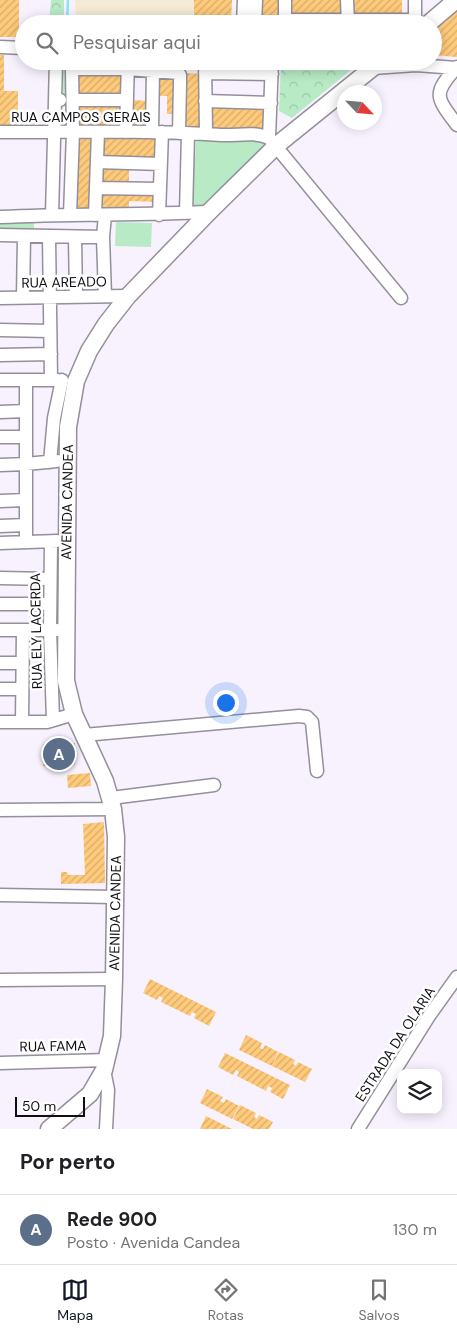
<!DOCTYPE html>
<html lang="pt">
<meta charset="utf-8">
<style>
body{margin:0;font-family:"DM Sans",sans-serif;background:#f6f6f6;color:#202124}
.controls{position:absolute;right:15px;bottom:15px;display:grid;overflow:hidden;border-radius:10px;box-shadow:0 2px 12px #0003}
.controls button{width:45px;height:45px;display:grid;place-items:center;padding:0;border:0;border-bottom:1px solid #e0e0e0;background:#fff;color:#202124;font:25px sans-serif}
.compass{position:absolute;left:337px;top:85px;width:45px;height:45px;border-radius:50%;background:#fff;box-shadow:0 2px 12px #0003;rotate:116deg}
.scale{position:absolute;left:15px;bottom:12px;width:70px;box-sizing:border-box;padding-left:5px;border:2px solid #100e12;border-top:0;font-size:14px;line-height:18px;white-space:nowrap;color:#100e12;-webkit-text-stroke:4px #fff;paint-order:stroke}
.you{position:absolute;left:225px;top:702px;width:18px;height:18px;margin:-12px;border:4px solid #fff;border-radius:50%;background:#1a73e8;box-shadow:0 0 0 8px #1a73e833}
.badge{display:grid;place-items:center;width:32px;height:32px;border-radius:50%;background:#111827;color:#fff;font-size:16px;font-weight:700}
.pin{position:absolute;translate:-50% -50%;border:2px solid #fff;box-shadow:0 1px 5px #0006}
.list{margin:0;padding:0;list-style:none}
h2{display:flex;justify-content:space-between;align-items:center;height:65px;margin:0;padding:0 20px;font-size:21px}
h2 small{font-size:16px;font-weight:400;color:#757577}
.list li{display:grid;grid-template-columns:32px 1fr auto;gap:15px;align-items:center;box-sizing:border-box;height:70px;padding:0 20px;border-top:1px solid #e0e0e0}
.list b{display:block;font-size:19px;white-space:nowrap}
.list p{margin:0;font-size:16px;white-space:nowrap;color:#757577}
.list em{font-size:16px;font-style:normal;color:#757577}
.icon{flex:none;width:28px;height:28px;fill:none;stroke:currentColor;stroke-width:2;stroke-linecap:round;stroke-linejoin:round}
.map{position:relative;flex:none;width:457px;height:1129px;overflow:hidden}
.search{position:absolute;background:#fff;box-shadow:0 2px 12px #0003;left:15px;right:15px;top:15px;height:55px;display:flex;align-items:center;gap:12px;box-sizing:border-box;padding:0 18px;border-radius:28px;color:#757577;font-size:19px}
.sheet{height:135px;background:#fff}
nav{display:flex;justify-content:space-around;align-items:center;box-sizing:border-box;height:70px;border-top:1px solid #e0e0e0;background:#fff;font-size:14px;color:#757577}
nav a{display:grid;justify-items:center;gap:2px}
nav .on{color:#111827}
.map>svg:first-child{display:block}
.commercial{fill:#f4ead5}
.forest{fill:url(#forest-crowns)}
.park{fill:#b8eac6}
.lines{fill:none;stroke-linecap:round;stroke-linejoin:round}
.stream{stroke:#8ae4f8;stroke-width:2.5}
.building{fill:url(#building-hatch)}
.minor-casing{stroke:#948f99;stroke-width:15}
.major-casing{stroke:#948f99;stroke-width:19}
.minor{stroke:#fff;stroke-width:12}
.major{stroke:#fff;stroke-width:16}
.labels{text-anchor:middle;stroke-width:5;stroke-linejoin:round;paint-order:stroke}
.street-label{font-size:14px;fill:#100e12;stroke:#fff}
</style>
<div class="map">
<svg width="457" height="1129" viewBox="0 0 457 1129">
<defs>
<pattern id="forest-crowns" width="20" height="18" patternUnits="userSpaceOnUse" patternTransform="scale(1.25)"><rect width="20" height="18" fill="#b8eac6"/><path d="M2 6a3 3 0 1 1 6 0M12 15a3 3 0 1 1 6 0" fill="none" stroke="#9dc8a9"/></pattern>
<pattern id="building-hatch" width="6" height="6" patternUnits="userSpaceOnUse" patternTransform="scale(1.25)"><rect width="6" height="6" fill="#feca7b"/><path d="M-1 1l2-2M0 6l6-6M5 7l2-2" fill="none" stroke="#d9ac69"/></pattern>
</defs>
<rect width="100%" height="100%" fill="#f8f2fe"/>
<path class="commercial" d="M 75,0 L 194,0 L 194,24 L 76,24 Z"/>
<path class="forest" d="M 51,0 L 64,0 L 64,24 L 49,24 Z
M 63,61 L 125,61 L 125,63 L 70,62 L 69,95 L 63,95 Z
M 154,61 L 202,61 L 202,66 L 154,67 Z
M 209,61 L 265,61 L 265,69 L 207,69 Z
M 281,61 L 362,61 L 292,118 L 279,111 Z"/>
<path class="park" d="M 196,137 L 267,137 L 267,145 L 207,206 L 188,205 L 190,157 L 195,158 Z
M 0,219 L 34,219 L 34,231 L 0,231 Z
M 116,222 L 152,223 L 151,247 L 115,246 Z"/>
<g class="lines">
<path class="stream" d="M 67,24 L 68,0"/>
</g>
<path class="building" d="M 0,0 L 19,0 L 19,37 L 0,37 Z
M 194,0 L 232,0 L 231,24 L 194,24 Z
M 261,0 L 281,0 L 282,24 L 260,24 Z
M 288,0 L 346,0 L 346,16 L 288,16 Z
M 353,0 L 402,0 L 402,17 L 353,17 Z
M 457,11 L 457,57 L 433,55 L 433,32 Z
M 0,55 L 4,55 L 4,91 L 18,91 L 18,125 L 0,126 Z
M 75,72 L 125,73 L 124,97 L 74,97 Z
M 184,73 L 203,74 L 203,127 L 183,126 Z
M 158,74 L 178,74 L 177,114 L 167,114 L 167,96 L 158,96 Z
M 131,100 L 151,101 L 151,128 L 130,128 Z
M 75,102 L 124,103 L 123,128 L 75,128 Z
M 210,104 L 269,105 L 268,130 L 210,129 Z
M 74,135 L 93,135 L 93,209 L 73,207 Z
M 101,135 L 159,135 L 159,161 L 101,159 Z
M 100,165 L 129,166 L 129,186 L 99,185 Z
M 99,191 L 159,192 L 159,202 L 129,201 L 129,211 L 99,211 Z
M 75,743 L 75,765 L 43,766 L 43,744 Z
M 90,773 L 91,786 L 68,788 L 67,775 Z
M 104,822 L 105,883 L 61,884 L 61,872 L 67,872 L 68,875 L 85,875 L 83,824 Z
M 150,979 L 216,1012 L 209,1026 L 194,1018 L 196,1014 L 192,1012 L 190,1016 L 161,1002 L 163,998 L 159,996 L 157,1000 L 143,993 Z
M 246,1035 L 262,1043 L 260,1048 L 263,1049 L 265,1045 L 278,1052 L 272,1066 L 239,1050 Z
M 279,1052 L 295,1060 L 293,1064 L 296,1066 L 298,1062 L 312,1069 L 305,1082 L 272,1066 Z
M 225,1053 L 290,1085 L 283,1099 L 270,1092 L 272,1088 L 268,1086 L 266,1091 L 237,1076 L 239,1072 L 236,1070 L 233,1075 L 218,1067 Z
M 207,1089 L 223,1097 L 220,1101 L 224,1103 L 226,1099 L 239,1106 L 232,1119 L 200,1103 Z
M 240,1105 L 256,1113 L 254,1117 L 257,1119 L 259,1115 L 273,1122 L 269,1129 L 253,1129 L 233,1119 Z
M 206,1116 L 232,1129 L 200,1129 Z"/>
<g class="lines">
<defs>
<path id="minor" d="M 347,0 L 348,24
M 415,0 L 415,20 L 417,24
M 285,20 L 415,20
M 243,24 L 244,0
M 255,24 L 256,0
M 285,24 L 285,0
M 0,47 L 24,48
M 205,61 L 206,133
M 457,67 C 432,94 436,97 457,125
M 373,68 L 416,65 L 457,68
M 205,73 L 272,74
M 73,100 L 127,100
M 205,101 L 271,103
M 0,132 C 73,132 147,130 221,135 C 237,136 254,131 269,138 L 401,298
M 126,132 L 128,61
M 152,132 L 153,70
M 269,138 L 272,61
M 97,162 L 161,164
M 96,188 L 160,189
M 186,213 L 188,134
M 52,215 L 55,101 L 60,100 L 55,100 L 56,61
M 70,215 L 73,132 L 72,69 L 128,69 L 178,73 L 180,75 L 180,82 L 179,133
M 95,215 L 98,132
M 159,215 L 162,132
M 0,217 C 70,214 139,215 209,212
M 0,235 L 103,237
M 49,237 L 51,379
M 75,237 L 76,297
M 105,296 L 103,237 L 105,215
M 0,298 L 128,296
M 23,298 L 24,236
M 0,330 L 50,331
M 0,355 L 51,354
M 0,380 L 58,380
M 0,412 L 26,411
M 0,437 L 26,437
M 50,462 L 54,418 L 62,380
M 0,465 L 26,464 L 57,461
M 0,501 L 26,500
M 0,526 L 26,525
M 26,542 L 26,380
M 51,542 L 50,630 L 53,720
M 0,543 L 57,541
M 0,578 L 50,579
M 0,604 L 50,604
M 0,630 L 57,630
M 0,663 L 22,663
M 0,689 L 21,689
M 0,722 L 47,722 L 74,714
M 22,722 L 23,630
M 84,735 L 299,716 L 307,717 L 312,722 L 317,771
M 111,798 L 214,785
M 0,810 L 113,809
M 0,895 L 115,897
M 0,980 L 114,979
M 0,1063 L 107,1060
M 104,1070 L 108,1090 L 106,1129
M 358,1129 L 429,1016 L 457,977"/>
<path id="major" d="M 428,24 L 456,0
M 49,1129 L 90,1094 L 104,1070 L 112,1036 L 114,979 L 116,837 L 113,809 L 105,781 L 74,714 L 66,681 L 68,427 L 76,381 L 89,351 L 106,324 L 128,296 L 209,212 L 277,145 L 381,61"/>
</defs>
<use href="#minor" class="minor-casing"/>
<use href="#major" class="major-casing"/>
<use href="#minor" class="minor"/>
<use href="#major" class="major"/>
</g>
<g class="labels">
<g class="street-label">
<text x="81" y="122">RUA CAMPOS GERAIS</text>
<text transform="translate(64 282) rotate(-1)" y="5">RUA AREADO</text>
<text transform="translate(67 502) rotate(-89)" y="5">AVENIDA CANDEA</text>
<text transform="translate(36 631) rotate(-91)" y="5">RUA ELY LACERDA</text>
<text transform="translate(115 913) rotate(-89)" y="5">AVENIDA CANDEA</text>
<text transform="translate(395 1044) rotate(-57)" y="5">ESTRADA DA OLARIA</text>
<text transform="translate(53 1046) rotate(-1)" y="5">RUA FAMA</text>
</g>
</g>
</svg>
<div class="controls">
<button><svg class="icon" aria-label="layers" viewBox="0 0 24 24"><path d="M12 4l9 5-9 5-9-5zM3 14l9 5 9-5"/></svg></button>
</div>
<svg class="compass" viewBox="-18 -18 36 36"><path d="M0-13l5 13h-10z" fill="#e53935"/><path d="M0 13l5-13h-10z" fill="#757577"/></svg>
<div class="scale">50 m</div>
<div class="you"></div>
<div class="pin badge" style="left:59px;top:754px;background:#5c6f8a">A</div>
<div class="search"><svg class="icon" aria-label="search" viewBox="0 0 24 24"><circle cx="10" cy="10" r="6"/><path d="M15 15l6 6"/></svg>Pesquisar aqui</div>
</div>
<section class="sheet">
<h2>Por perto<small></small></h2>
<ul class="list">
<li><span class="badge" style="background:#5c6f8a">A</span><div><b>Rede 900</b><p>Posto · Avenida Candea</p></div><em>130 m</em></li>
</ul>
</section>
<nav>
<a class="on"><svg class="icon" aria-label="map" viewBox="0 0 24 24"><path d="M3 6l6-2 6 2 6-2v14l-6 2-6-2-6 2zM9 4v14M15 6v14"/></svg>Mapa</a>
<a><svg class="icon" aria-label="directions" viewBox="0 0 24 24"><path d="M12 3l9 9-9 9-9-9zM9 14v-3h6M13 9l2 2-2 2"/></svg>Rotas</a>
<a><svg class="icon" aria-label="saved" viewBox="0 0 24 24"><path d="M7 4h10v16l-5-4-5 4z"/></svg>Salvos</a>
</nav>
